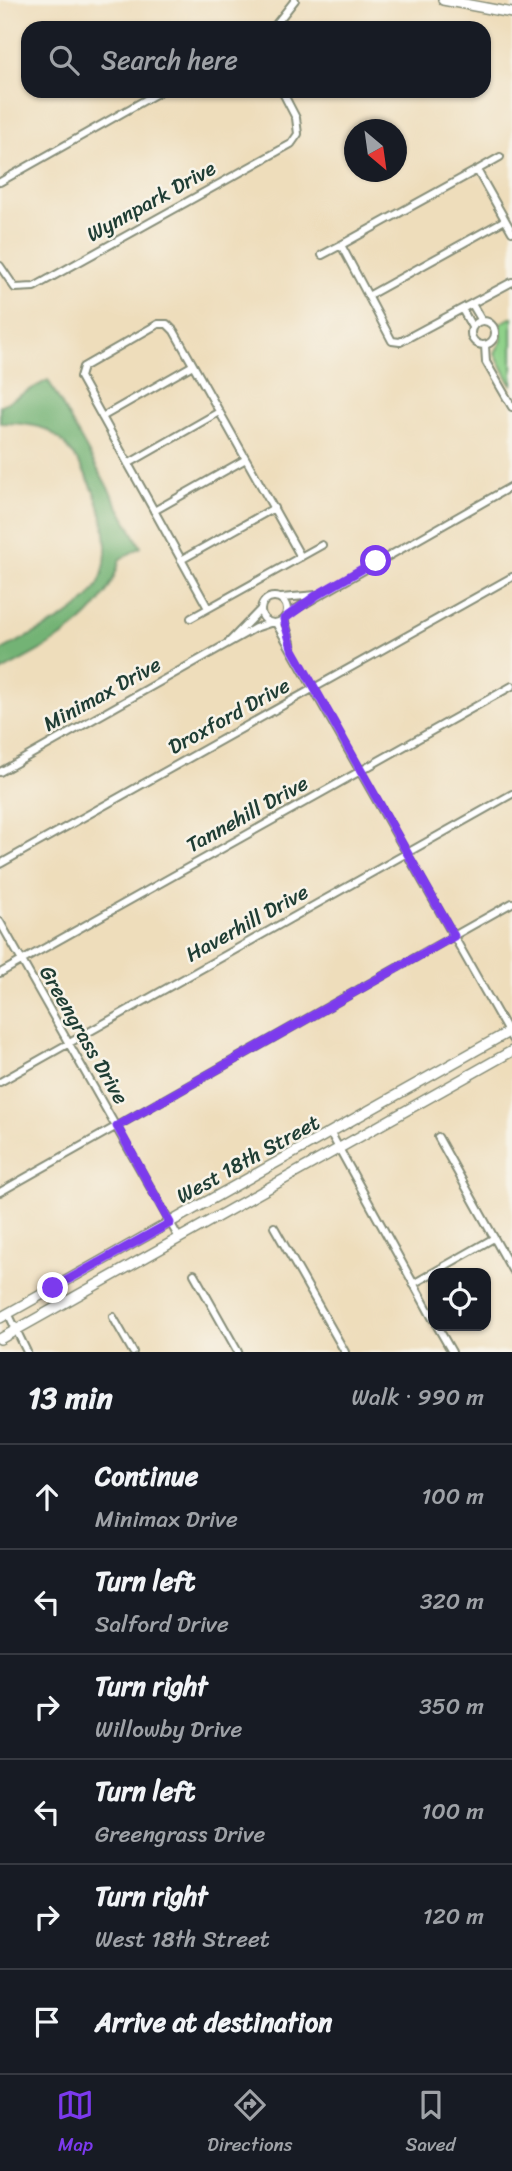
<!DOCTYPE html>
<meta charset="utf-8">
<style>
body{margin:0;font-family:Sriracha,sans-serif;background:#242831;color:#f1f3f6}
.controls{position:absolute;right:21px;bottom:21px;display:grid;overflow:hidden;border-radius:14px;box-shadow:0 2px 5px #0004}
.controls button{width:63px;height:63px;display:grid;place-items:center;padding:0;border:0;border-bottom:2px solid #363941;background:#171b24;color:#f1f3f6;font:35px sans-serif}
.compass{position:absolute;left:344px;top:119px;width:63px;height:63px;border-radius:50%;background:#171b24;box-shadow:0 2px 5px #0004;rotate:151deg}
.stop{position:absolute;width:21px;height:21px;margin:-16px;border:5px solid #7c3aed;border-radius:50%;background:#fff}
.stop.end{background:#7c3aed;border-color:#fff;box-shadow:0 2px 7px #0008}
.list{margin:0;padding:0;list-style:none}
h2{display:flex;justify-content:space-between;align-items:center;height:91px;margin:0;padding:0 28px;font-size:30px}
h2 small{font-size:23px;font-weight:400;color:#9ea1a6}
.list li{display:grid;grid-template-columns:46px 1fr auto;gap:21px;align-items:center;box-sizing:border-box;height:105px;padding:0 28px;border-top:2px solid #363941}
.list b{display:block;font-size:26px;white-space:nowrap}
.list p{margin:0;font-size:23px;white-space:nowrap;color:#9ea1a6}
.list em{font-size:23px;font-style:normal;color:#9ea1a6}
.icon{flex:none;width:38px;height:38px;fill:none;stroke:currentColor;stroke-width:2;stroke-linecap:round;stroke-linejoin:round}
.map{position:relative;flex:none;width:512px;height:1352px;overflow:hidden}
.search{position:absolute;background:#171b24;box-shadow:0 2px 5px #0004;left:21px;right:21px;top:21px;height:77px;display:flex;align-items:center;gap:18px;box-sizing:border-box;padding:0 24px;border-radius:21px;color:#9ea1a6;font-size:26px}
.sheet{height:721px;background:#171b24}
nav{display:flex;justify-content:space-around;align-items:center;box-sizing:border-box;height:98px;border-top:2px solid #363941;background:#171b24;font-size:19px;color:#9ea1a6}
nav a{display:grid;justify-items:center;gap:4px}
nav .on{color:#7c3aed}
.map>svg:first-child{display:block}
.green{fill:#8fd189;stroke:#57875e;stroke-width:2}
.forest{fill:#73b375;stroke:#497854;stroke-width:2}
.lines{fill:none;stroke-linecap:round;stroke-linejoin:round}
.minor-casing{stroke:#868d78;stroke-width:10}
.secondary-casing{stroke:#868d78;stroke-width:12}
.minor{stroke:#fff;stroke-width:6}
.secondary{stroke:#fff;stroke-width:9}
.route{stroke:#7c3aed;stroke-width:9}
.labels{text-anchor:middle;stroke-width:5;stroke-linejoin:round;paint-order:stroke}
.street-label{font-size:21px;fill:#1f3d34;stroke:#f7f3e8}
</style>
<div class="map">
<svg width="512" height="1352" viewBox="0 0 512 1352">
<rect width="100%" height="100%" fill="#f7f3e8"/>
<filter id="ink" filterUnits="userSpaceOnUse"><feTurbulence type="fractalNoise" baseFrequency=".0143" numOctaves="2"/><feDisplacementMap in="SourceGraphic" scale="14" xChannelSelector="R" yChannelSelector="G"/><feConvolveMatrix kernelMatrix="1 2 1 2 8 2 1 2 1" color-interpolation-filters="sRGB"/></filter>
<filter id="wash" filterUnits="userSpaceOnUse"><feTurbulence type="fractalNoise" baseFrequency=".00686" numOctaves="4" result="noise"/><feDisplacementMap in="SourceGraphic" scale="28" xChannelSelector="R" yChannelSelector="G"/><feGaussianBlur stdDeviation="1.57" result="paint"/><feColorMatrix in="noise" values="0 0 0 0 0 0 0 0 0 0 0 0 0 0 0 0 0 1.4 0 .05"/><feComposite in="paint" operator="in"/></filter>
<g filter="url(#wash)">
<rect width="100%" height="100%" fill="#edb"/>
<path class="green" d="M 512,317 L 512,386 L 495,353 L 502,340 L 500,324 Z"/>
<path class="forest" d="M 48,380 L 141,547 L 120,559 C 105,621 51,644 0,672 L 0,651 C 31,633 71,621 94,591 C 125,549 91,461 52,433 C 40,424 15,423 0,423 L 0,406 Z"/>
</g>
<g filter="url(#ink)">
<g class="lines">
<defs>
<path id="minor" d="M 273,28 L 295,0
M 477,170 L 500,157
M 0,182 L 161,91
M 512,232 L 477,170 L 341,245 L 392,341 L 400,342 L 512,282
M 322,255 L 341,245
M 0,266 L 15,288 L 34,287 L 291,144 L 298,134 L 296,118 L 282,91
M 368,296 L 505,220
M 472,304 L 482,321
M 462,309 L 472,327
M471 333a12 12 0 1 1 24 0a12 12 0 1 1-24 0Z
M 485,345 L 486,362 L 512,407
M 102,417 L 193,365
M 128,464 L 219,412
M 154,511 L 246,459
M 181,560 L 274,508
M261 610a13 13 0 1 1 26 0a13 13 0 1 1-26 0Z
M 281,598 L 317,595
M 208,608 L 80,377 L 83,367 L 158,324 L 167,324 L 174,331 L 301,557
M 287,614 L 512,486
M 191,618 L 322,545
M 284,619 L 292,646
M 276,623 L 512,1039
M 229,642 L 260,610
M 0,772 L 255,628 L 270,623
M 0,864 L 512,577
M 0,922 L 179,1238
M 0,973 L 512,686
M 0,1082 L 512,794
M 330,1132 L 433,1319
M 438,1137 L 512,1270
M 0,1192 L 512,903
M 274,1227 L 345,1352
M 194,1274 L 238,1352
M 413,1284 L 494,1238
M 8,1313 L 27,1352
M 113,1317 L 133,1352
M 437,1326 L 452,1352"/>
<path id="secondary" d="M 443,0 L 512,13
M 0,1318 L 512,1030
M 0,1339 L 512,1051"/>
</defs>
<use href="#minor" class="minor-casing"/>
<use href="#secondary" class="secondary-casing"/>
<use href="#minor" class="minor"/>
<use href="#secondary" class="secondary"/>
</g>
</g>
<g class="lines" filter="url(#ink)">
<path class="route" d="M 53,1288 L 170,1223 L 117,1126 L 454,936 L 292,648 L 284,619 L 317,595 L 376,561"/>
</g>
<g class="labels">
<g class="street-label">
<text transform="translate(151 201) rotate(-29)" y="7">Wynnpark Drive</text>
<text transform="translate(102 694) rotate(-29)" y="7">Minimax Drive</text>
<text transform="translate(229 716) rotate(-29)" y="7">Droxford Drive</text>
<text transform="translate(247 814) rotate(-29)" y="7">Tannehill Drive</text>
<text transform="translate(247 923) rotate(-29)" y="7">Haverhill Drive</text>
<text transform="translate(84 1035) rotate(60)" y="7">Greengrass Drive</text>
<text transform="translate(248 1159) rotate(-29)" y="7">West 18th Street</text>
</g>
</g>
</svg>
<div class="controls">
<button><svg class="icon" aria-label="locate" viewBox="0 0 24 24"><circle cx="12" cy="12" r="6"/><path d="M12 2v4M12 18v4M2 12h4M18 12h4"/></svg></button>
</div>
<svg class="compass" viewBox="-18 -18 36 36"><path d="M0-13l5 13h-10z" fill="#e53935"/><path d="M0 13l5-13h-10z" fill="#9ea1a6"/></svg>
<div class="stop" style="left:376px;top:561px"></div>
<div class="stop end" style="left:53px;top:1288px"></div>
<div class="search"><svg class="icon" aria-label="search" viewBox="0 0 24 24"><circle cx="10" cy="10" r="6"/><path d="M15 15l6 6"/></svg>Search here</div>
</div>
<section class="sheet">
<h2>13 min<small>Walk · 990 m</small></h2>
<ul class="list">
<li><svg class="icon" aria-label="ahead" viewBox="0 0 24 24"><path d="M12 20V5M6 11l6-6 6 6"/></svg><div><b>Continue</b><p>Minimax Drive</p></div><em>100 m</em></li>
<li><svg class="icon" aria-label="left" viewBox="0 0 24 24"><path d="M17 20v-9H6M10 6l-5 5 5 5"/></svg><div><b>Turn left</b><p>Salford Drive</p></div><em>320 m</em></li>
<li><svg class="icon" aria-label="right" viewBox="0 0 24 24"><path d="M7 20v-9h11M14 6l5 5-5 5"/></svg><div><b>Turn right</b><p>Willowby Drive</p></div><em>350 m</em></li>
<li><svg class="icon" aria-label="left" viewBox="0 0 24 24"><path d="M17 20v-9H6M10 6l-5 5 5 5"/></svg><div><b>Turn left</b><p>Greengrass Drive</p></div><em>100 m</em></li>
<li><svg class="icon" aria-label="right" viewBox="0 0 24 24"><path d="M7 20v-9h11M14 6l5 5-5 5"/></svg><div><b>Turn right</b><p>West 18th Street</p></div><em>120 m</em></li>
<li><svg class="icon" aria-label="arrive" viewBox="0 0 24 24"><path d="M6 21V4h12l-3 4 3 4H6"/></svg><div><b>Arrive at destination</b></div></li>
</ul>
</section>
<nav>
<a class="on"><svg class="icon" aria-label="map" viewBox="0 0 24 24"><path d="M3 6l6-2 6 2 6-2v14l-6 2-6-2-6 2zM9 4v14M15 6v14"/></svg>Map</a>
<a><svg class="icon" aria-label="directions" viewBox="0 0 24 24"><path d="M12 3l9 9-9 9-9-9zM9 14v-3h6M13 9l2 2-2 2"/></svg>Directions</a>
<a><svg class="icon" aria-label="saved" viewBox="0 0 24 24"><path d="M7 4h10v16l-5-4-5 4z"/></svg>Saved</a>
</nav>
